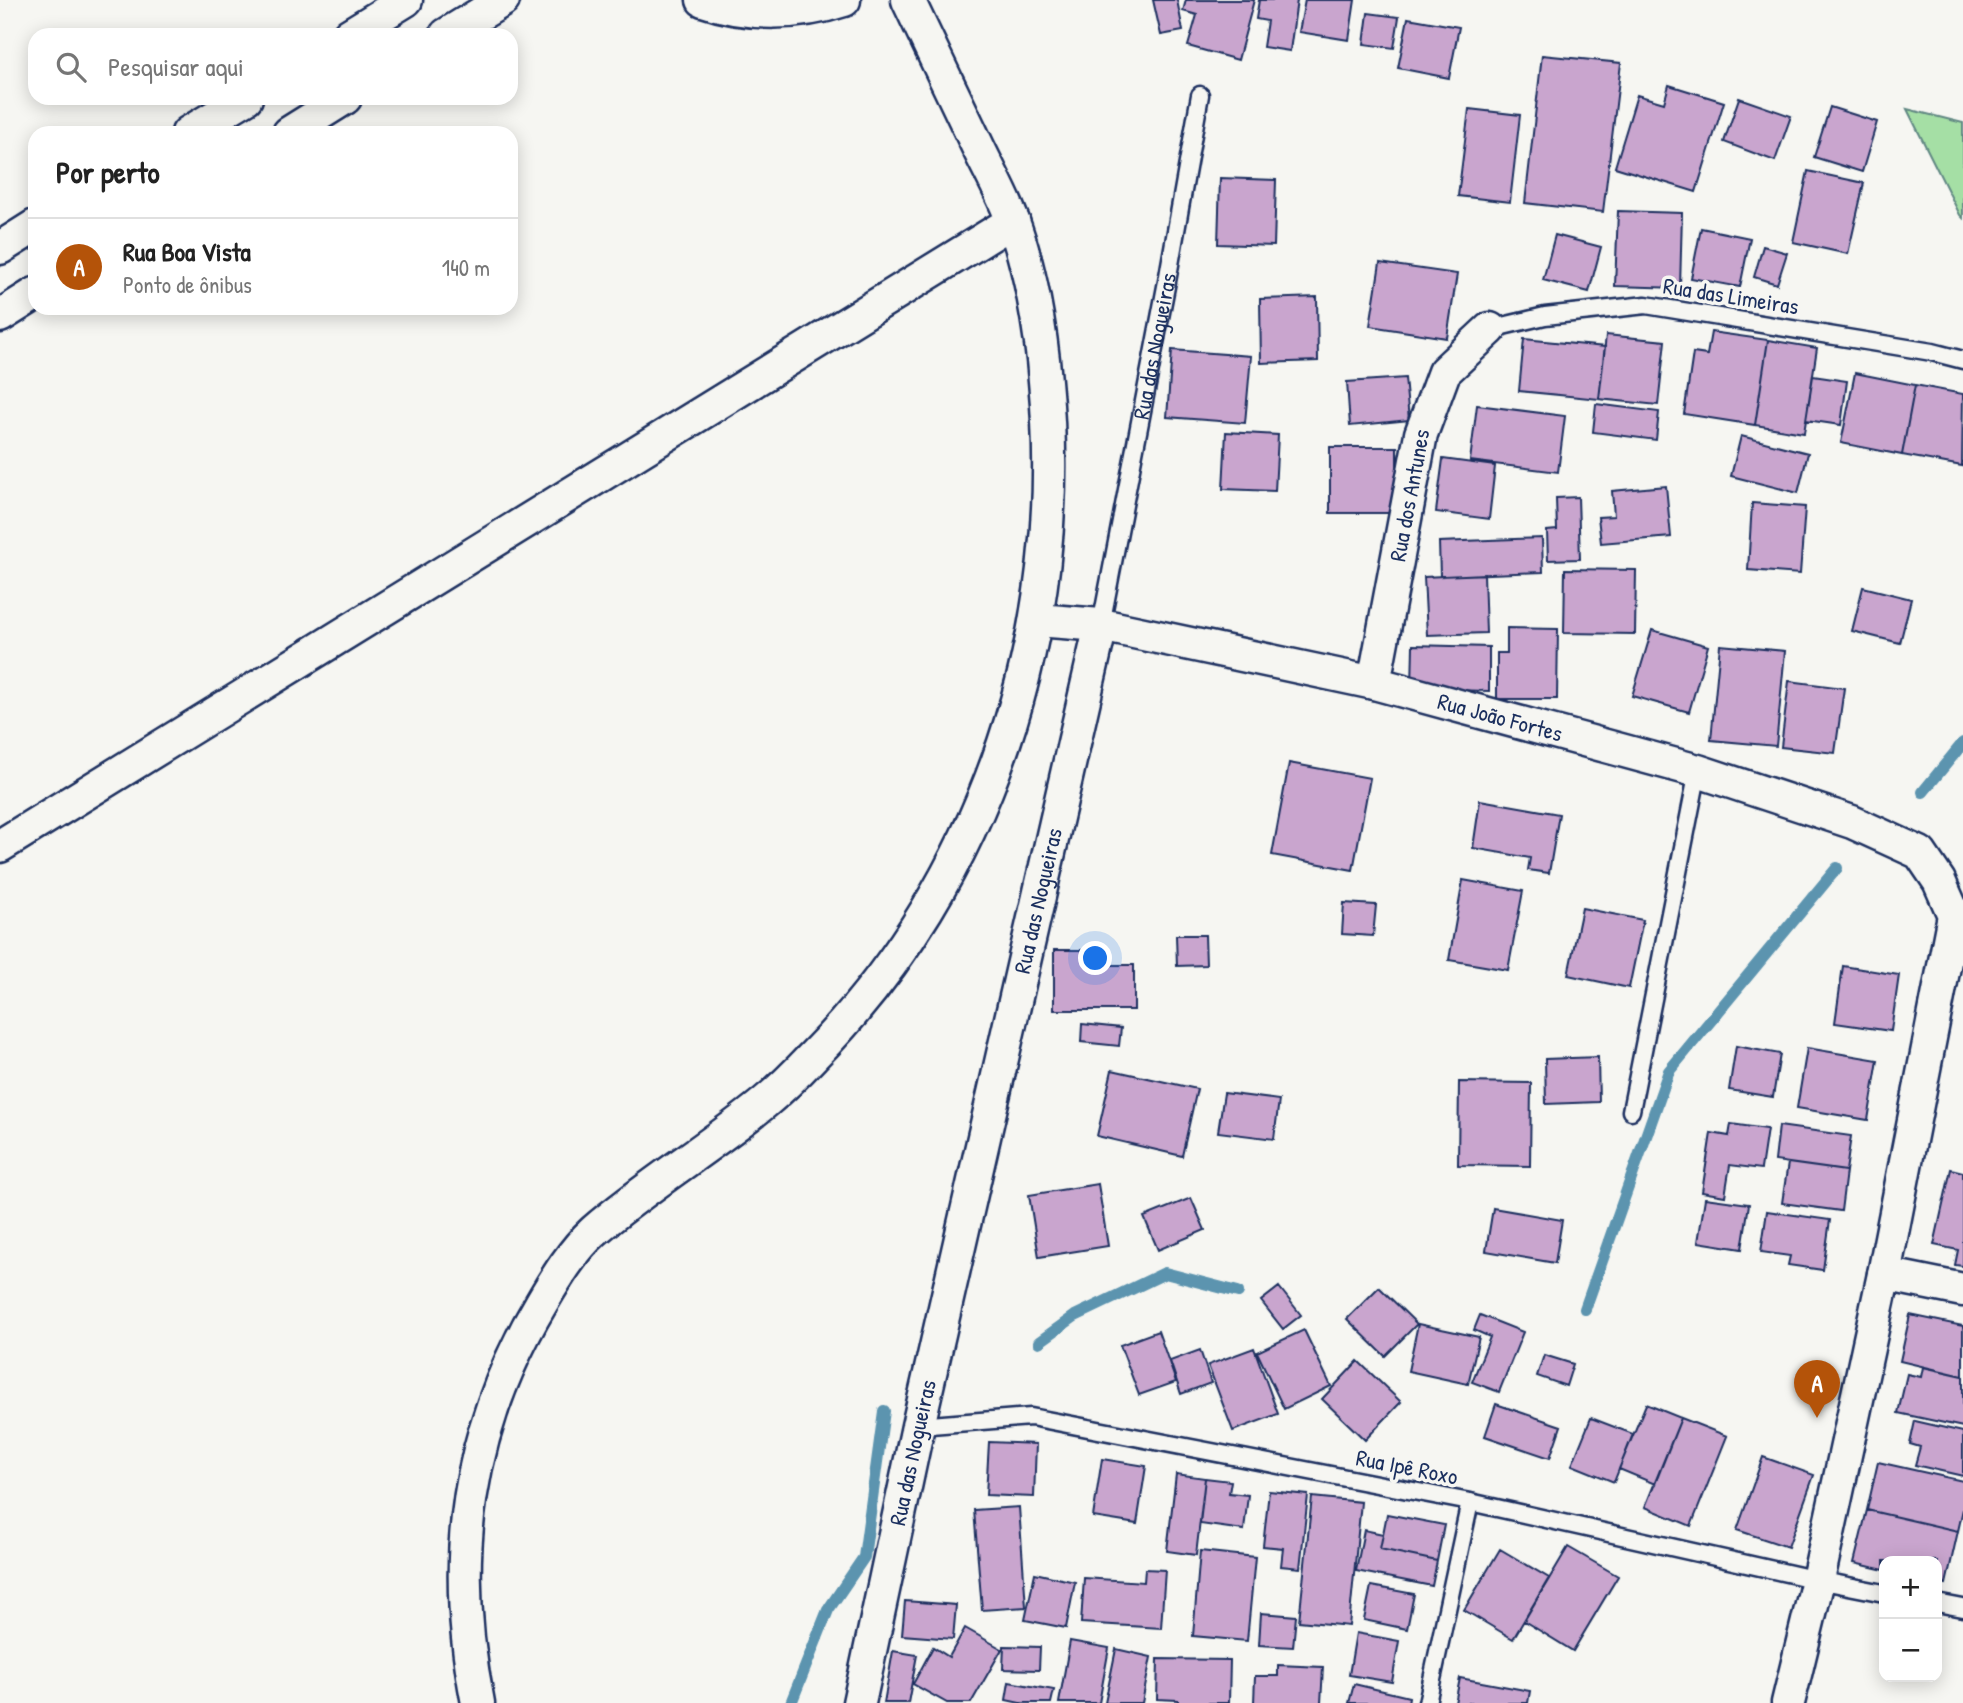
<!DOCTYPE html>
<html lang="pt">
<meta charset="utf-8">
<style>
body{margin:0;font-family:"Patrick Hand",sans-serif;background:#f2f2f2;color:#222}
.controls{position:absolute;right:21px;bottom:21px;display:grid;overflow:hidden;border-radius:14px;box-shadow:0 4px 18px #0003}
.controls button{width:63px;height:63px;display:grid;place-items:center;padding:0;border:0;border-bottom:2px solid #e0e0e0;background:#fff;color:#222;font:35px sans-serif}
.you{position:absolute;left:1096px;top:959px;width:24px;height:24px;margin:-18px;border:5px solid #fff;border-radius:50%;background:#1a73e8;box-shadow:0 0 0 10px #1a73e833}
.badge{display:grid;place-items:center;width:46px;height:46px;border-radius:50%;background:#b45309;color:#fff;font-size:23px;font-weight:700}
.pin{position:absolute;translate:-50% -58px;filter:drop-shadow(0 2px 4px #0008)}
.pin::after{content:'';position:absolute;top:37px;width:24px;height:21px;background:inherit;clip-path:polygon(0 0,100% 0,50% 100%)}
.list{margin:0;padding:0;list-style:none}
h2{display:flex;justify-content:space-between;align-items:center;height:91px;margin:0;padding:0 28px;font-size:30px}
h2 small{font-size:23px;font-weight:400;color:#767676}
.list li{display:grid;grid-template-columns:46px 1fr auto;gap:21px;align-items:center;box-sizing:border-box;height:98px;padding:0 28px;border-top:2px solid #e0e0e0}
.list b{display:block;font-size:26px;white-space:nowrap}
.list p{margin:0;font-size:23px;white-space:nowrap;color:#767676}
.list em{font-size:23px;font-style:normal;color:#767676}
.icon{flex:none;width:38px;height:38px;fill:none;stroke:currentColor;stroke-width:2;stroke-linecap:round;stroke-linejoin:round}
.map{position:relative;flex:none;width:1963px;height:1703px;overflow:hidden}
.search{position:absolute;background:#fff;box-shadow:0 4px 18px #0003;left:28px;top:28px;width:490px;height:77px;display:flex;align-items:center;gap:18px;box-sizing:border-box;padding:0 24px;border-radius:21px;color:#767676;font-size:26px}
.panel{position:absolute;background:#fff;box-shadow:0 4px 18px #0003;left:28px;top:126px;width:490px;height:189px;border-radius:21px}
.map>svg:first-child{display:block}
.green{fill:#a5dfa5;stroke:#608782;stroke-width:2}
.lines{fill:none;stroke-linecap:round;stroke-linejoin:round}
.stream{stroke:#5c94af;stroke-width:12}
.building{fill:#c9a5ce;stroke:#1b2f5e;stroke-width:2}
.service-casing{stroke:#1b2f5e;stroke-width:21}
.minor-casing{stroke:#1b2f5e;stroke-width:37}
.service{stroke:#f6f6f2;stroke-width:16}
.minor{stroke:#f6f6f2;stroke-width:32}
.labels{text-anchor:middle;stroke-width:7;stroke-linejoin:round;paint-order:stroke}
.street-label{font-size:23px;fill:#1b2f5e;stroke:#f6f6f2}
</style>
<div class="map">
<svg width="1963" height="1703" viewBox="0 0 1963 1703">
<rect width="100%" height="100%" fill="#f6f6f2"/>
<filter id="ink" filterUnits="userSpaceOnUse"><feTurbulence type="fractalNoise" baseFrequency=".0143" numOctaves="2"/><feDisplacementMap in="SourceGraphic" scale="14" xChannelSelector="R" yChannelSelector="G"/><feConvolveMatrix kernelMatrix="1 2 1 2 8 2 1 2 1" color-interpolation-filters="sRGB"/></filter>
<g filter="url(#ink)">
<path class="green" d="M 1907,109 L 1963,123 L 1963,218 L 1960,215 Z"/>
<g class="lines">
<path class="stream" d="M 1923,792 L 1963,743
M 1585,1309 L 1669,1071 L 1837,868
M 1039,1342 L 1075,1316 L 1165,1273 L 1238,1292
M 791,1703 L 828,1610 L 864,1557 L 884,1411"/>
</g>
<path class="building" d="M 1153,0 L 1177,0 L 1183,31 L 1161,35 Z
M 1186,0 L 1254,0 L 1238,60 L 1188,46 L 1197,15 L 1183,11 Z
M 1259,0 L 1297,0 L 1290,51 L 1263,47 L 1267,21 L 1256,19 Z
M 1305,0 L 1355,0 L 1349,40 L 1299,32 Z
M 1368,13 L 1399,17 L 1394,48 L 1364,44 Z
M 1408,18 L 1459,27 L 1449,78 L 1398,68 Z
M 1542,55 L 1621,63 L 1603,212 L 1525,203 Z
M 1669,85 L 1724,102 L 1696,192 L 1615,167 L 1637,95 L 1664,103 Z
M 1739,98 L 1791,116 L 1775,161 L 1724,142 Z
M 1830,107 L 1877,122 L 1862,172 L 1814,157 Z
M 1469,109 L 1520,115 L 1510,202 L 1458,196 Z
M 1808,171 L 1864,183 L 1848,254 L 1793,242 Z
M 1220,178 L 1276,180 L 1274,246 L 1218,244 Z
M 1618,211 L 1682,213 L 1680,288 L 1615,286 Z
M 1701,228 L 1750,238 L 1740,287 L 1691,278 Z
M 1555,235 L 1601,247 L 1589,292 L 1543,280 Z
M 1763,246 L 1787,253 L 1777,284 L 1754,277 Z
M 1380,263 L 1457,274 L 1447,338 L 1370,326 Z
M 1317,297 L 1318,361 L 1261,363 L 1260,299 Z
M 1711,332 L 1768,340 L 1755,425 L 1684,414 L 1693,353 L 1707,355 Z
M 1606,335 L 1665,341 L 1658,405 L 1599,399 Z
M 1524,339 L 1605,347 L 1599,399 L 1519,391 Z
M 1768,340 L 1817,348 L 1804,433 L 1755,425 Z
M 1172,350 L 1251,356 L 1245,423 L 1167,417 Z
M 1855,373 L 1915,385 L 1902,455 L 1841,443 Z
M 1813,376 L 1847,381 L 1841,425 L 1806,420 Z
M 1405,378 L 1409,420 L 1350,426 L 1347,382 Z
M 1915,385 L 1963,394 L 1962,466 L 1902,455 Z
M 1596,404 L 1659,412 L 1656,440 L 1593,432 Z
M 1477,405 L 1565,416 L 1558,472 L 1470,461 Z
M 1226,432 L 1278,435 L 1275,491 L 1223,489 Z
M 1741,436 L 1808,453 L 1798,493 L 1731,476 Z
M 1330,447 L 1397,447 L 1397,513 L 1330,513 Z
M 1443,459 L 1495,466 L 1489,519 L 1436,512 Z
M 1666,486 L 1671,537 L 1601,543 L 1598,517 L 1614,516 L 1612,491 Z
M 1578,497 L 1580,559 L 1548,560 L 1547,531 L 1557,530 L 1556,498 Z
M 1752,503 L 1805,507 L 1800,574 L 1748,570 Z
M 1542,538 L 1543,572 L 1440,576 L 1439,542 Z
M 1565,569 L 1636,570 L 1635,634 L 1564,633 Z
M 1484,574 L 1486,633 L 1427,635 L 1424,577 Z
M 1863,587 L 1911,599 L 1900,643 L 1852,631 Z
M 1507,628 L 1558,629 L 1557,699 L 1497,699 L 1497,653 L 1507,653 Z
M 1652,630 L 1708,646 L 1689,712 L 1632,696 Z
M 1413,645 L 1489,647 L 1489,691 L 1412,689 Z
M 1720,645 L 1785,651 L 1776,746 L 1711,740 Z
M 1789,681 L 1844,688 L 1835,753 L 1781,747 Z
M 1289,763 L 1370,778 L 1353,870 L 1272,855 Z
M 1480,800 L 1559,814 L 1549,873 L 1528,870 L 1530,858 L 1473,848 Z
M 1463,880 L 1523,891 L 1508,970 L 1449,960 Z
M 1344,903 L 1376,905 L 1373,936 L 1342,934 Z
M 1582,908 L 1643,920 L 1629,988 L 1568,975 Z
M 1176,935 L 1205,935 L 1206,965 L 1177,966 Z
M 1054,950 L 1107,950 L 1107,965 L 1134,965 L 1134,1010 L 1054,1010 Z
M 1843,966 L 1899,975 L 1891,1031 L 1835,1023 Z
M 1082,1024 L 1121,1028 L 1119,1046 L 1081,1042 Z
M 1736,1046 L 1780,1054 L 1773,1097 L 1729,1090 Z
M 1807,1048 L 1878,1060 L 1868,1120 L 1797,1108 Z
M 1598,1057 L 1599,1102 L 1546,1104 L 1545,1059 Z
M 1112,1070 L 1197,1089 L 1182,1156 L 1097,1136 Z
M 1459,1082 L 1531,1083 L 1530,1166 L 1458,1165 Z
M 1224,1093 L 1279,1100 L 1274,1139 L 1218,1132 Z
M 1731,1124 L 1767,1129 L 1761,1169 L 1730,1165 L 1725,1196 L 1702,1192 L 1711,1133 L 1729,1136 Z
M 1779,1126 L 1851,1136 L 1846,1171 L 1775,1161 Z
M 1788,1163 L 1846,1171 L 1841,1211 L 1782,1203 Z
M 1951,1169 L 1963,1172 L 1963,1266 L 1955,1265 L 1958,1250 L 1934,1245 Z
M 1098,1184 L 1108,1246 L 1039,1257 L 1029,1195 Z
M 1191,1198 L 1205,1230 L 1158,1250 L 1144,1217 Z
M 1705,1198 L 1749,1204 L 1742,1249 L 1698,1242 Z
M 1493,1208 L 1562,1220 L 1555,1263 L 1486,1251 Z
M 1767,1211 L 1830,1220 L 1823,1270 L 1788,1265 L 1790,1256 L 1761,1252 Z
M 1279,1287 L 1301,1315 L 1283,1329 L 1261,1301 Z
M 1379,1287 L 1417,1324 L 1385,1356 L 1347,1319 Z
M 1480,1315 L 1523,1332 L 1499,1392 L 1472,1382 L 1490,1337 L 1474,1330 Z
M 1910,1315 L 1963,1326 L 1963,1376 L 1900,1361 Z
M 1418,1324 L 1479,1337 L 1468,1384 L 1408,1371 Z
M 1304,1330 L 1331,1386 L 1284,1409 L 1257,1352 Z
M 1158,1331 L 1176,1382 L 1139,1395 L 1120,1345 Z
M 1254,1348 L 1278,1414 L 1233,1431 L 1208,1365 Z
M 1200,1350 L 1211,1383 L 1181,1394 L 1170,1361 Z
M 1544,1355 L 1573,1364 L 1566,1386 L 1537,1376 Z
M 1358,1361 L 1401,1402 L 1365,1440 L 1322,1399 Z
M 1923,1367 L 1963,1376 L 1963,1427 L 1898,1413 L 1907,1374 L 1921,1377 Z
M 1496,1404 L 1561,1426 L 1550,1458 L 1485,1436 Z
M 1646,1404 L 1681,1418 L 1655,1484 L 1619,1469 Z
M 1591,1418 L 1633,1434 L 1614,1482 L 1572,1465 Z
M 1681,1418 L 1727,1436 L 1691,1526 L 1645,1507 Z
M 1915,1421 L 1963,1432 L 1963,1476 L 1915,1465 L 1920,1447 L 1910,1444 Z
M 989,1442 L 1036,1444 L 1034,1497 L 986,1495 Z
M 1763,1457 L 1814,1475 L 1788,1547 L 1737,1530 Z
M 1102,1459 L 1146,1466 L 1137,1524 L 1093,1517 Z
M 1878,1462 L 1963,1481 L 1963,1509 L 1958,1531 L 1867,1510 Z
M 1176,1474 L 1205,1478 L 1196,1555 L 1167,1551 Z
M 1205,1478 L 1231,1481 L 1229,1493 L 1248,1495 L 1244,1530 L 1200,1524 Z
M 1269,1491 L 1308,1495 L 1300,1568 L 1281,1566 L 1283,1548 L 1263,1546 Z
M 1312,1497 L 1361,1502 L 1349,1626 L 1299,1621 Z
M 1019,1507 L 1026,1607 L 982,1610 L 974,1510 Z
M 1867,1510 L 1958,1531 L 1946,1584 L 1937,1582 L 1937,1561 L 1884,1561 L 1884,1570 L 1854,1563 Z
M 1387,1514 L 1444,1525 L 1437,1561 L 1380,1549 Z
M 1364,1530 L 1383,1534 L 1380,1549 L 1437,1561 L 1432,1586 L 1356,1571 Z
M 1568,1547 L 1618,1576 L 1573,1651 L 1524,1621 Z
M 1500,1549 L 1549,1578 L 1513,1639 L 1464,1610 Z
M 1200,1551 L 1255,1557 L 1247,1641 L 1193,1636 Z
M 1145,1569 L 1165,1570 L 1161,1628 L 1081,1623 L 1084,1578 L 1144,1582 Z
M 1035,1573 L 1075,1582 L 1066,1628 L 1025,1620 Z
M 1371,1586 L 1414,1594 L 1407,1629 L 1364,1620 Z
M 905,1601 L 956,1605 L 953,1639 L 902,1635 Z
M 1261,1613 L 1296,1616 L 1293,1647 L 1259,1645 Z
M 965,1628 L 1002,1649 L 971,1703 L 947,1703 L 913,1684 L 933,1647 L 949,1657 Z
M 1356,1633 L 1399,1641 L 1392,1682 L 1349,1675 Z
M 1070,1641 L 1109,1648 L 1099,1703 L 1059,1703 Z
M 1004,1646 L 1040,1647 L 1039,1670 L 1003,1669 Z
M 1116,1649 L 1151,1657 L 1142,1703 L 1105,1703 Z
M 893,1651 L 917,1655 L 908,1703 L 884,1703 Z
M 1158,1659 L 1230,1660 L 1229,1703 L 1178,1703 L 1178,1700 L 1157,1699 Z
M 1278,1665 L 1323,1667 L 1321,1703 L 1254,1703 L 1255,1676 L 1278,1676 Z
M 1460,1678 L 1530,1691 L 1528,1703 L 1455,1703 Z
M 1009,1682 L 1054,1690 L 1051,1703 L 1020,1703 L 1006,1700 Z
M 1354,1684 L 1409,1697 L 1408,1703 L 1349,1703 Z"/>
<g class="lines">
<defs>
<g id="service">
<path d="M 1490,329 L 1545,316 L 1646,305 L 1932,352 L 1963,360"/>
<path id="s1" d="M 1101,625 L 1168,276 L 1200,95"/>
<path d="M 1631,1111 L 1698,771"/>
<path d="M 918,1426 L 1031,1417 L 1470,1502 L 1818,1580 L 1884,1593"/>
<path d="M 1937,1603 L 1963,1608"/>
<path d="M 1427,1703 L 1470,1502"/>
</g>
<g id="minor">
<path d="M 703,0 C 748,16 799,15 844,0"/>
<path d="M 349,35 L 406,0"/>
<path d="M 446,35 L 503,0"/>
<path d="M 188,133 L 246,98"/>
<path d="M 289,133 L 345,98"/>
<path d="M 0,248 L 35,226"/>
<path d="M 0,316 L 35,294"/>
<path id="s2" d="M 1037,620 L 1101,625 L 1374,683 L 1698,771 L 1852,822 L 1920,853 L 1939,881 L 1954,915 L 1884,1274 L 1818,1580 L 1788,1703"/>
<path id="s3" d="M 1374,683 L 1421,434 L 1444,372 L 1490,329"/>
<path d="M 0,846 L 1013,221"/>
<path d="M 1884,1274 L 1963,1290"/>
<path d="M 478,1703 C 449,1559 466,1429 542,1302 C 556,1278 573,1250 594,1231 C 647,1185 709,1148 764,1103 C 781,1089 798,1072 813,1056 C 988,879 1069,626 1045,381 C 1041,330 1030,266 1012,219 C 1003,195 990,172 979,149 C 955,99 932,50 908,0"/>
<path id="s4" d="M 859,1703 L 918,1426 L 1101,625"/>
</g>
</defs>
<use href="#service" class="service-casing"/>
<use href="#minor" class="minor-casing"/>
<use href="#service" class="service"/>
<use href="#minor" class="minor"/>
</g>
</g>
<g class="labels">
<g class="street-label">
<text transform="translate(1731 296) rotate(9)" y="8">Rua das Limeiras</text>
<text dy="8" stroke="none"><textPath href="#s1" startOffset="284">Rua das Nogueiras</textPath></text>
<text dy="8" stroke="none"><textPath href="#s3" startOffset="191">Rua dos Antunes</textPath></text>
<text dy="8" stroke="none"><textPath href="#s2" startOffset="474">Rua João Fortes</textPath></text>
<text dy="8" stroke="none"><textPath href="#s4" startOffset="822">Rua das Nogueiras</textPath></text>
<text dy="8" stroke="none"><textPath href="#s4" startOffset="256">Rua das Nogueiras</textPath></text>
<text transform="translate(1407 1467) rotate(11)" y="8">Rua Ipê Roxo</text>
</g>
</g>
</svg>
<div class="controls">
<button>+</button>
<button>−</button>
</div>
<div class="you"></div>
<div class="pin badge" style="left:1817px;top:1418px">A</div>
<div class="search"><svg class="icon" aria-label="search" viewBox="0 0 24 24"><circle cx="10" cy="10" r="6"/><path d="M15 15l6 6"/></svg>Pesquisar aqui</div>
<section class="panel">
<h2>Por perto<small></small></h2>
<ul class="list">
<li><span class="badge">A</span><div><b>Rua Boa Vista</b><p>Ponto de ônibus</p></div><em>140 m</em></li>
</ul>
</section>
</div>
